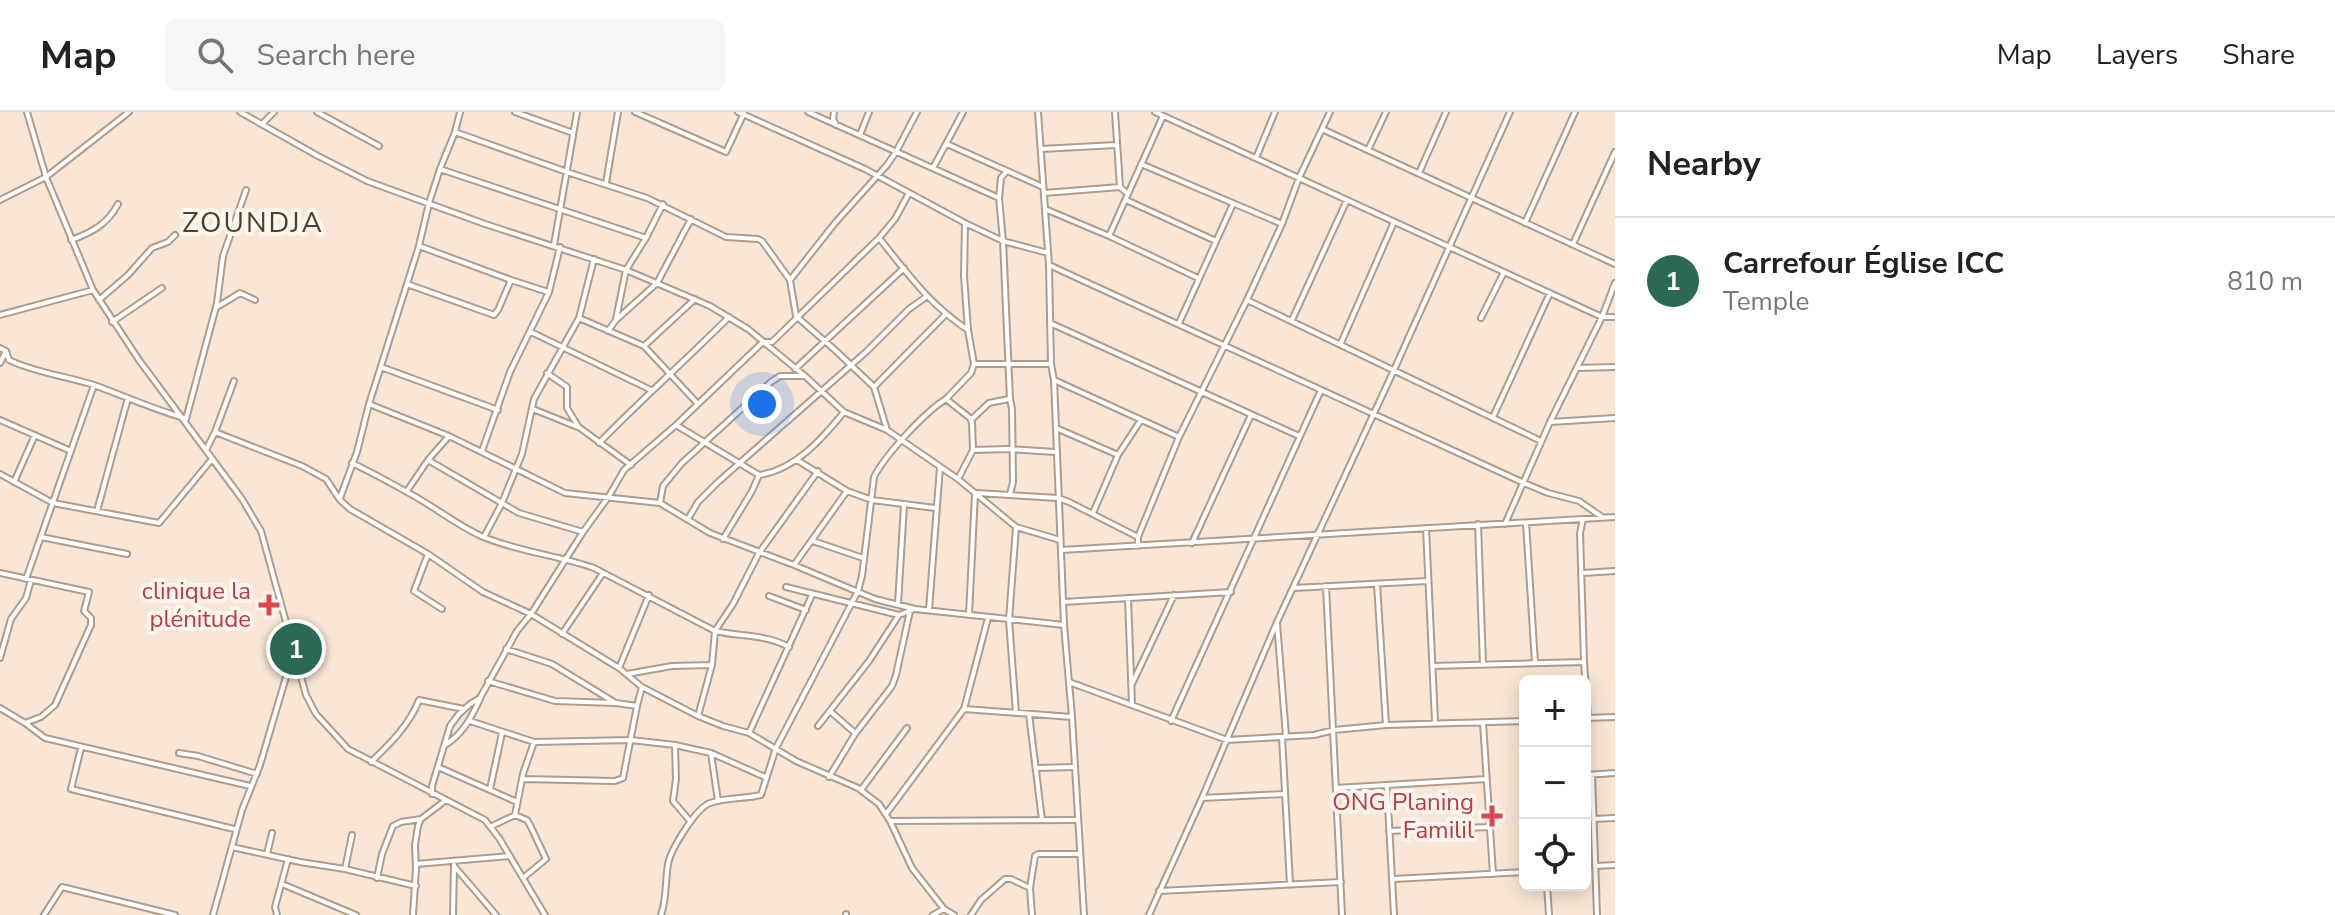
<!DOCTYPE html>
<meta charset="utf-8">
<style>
body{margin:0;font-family:"Nunito Sans",sans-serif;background:#f6f6f6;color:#222}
.controls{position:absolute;right:24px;bottom:24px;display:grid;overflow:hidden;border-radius:12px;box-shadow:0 4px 20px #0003}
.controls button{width:72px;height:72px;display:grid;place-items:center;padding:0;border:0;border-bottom:2px solid #e0e0e0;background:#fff;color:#222;font:40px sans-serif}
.you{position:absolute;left:762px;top:292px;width:28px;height:28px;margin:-20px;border:6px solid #fff;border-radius:50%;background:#1a73e8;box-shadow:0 0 0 12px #1a73e833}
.badge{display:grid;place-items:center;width:52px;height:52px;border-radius:50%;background:#2b6955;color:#fff;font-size:26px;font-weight:700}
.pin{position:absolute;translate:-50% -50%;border:4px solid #fff;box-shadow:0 2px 8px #0006}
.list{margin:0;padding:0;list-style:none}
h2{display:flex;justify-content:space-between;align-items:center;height:104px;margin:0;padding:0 32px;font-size:34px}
h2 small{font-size:26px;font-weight:400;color:#767676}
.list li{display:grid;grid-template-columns:52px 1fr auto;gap:24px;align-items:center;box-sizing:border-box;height:128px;padding:0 32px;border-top:2px solid #e0e0e0}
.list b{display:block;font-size:30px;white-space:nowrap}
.list p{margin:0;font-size:26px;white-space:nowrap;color:#767676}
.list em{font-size:26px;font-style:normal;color:#767676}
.icon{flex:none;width:44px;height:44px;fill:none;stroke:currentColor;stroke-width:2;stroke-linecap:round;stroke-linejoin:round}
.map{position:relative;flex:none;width:1615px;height:803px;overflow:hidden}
header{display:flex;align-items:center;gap:48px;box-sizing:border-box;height:112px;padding:0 40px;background:#fff;border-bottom:2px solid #e0e0e0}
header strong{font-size:38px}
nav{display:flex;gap:44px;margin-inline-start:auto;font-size:28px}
.search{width:560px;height:72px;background:#f6f6f6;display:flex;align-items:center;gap:20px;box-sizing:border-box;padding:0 28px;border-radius:12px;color:#767676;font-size:30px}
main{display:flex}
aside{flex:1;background:#fff}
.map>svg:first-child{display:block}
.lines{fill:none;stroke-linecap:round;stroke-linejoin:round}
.minor-casing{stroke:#ae9d8d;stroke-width:8}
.tertiary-casing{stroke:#ae9d8d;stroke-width:8}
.minor{stroke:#fff;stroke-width:4}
.tertiary{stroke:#fff;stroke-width:4}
.health-dot{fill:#e0444e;stroke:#fdf6ef;stroke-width:3}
.labels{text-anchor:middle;stroke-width:8;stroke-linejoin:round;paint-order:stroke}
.health-label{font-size:24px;fill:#be3a42;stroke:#fdf6ef;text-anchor:end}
.quarter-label{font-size:28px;letter-spacing:2px;fill:#4d3f31;stroke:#fdf6ef}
</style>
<header>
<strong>Map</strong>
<div class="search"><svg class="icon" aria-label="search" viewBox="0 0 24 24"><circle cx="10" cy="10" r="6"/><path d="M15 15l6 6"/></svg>Search here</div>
<nav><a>Map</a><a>Layers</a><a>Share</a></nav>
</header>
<main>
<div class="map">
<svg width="1615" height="803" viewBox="0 0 1615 803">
<rect width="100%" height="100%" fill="#f9e6d6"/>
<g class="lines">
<defs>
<path id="minor" d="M 27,0 L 46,65 L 93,178 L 139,248 L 242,387 L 261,419 L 306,583 L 316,602 L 348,637 L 485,708 L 499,726 L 545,803
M 240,0 L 318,44 L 367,69 L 485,112 L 626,158 L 710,194 L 748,217 L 805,264 L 844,300 L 887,318 L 958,367 L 1016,415 L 1060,428
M 317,0 L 379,34
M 515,0 L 573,21
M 635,0 L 726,40 L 744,1
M 738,0 L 865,57 L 965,111 L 1003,129 L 1048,141
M 808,0 L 999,86
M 834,0 L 833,7 L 836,13
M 1115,0 L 1120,75
M 1155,0 L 1602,205 L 1615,205
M 262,12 L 274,0
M 1322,17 L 1615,152
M 455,20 L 567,60 L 647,86 L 726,125 L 758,127 L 762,129 L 790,168 L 796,204 L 835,238 L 874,275 L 887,318
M 860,23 L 869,0
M 947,32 L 1043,75
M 1041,37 L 1116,33
M 1368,38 L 1386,0
M 1256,46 L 1275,0
M 1141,52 L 1282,112
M 933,56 L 963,0
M 440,57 L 646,126
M 1006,60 L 1001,66 L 999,86 L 1003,129 L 1010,287 L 1012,297 L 1013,370 L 1010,382
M 1419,61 L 1446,0
M 606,71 L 618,0
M 1044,81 L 1120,75 L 1128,82
M 0,88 L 46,65 L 129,0
M 1126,88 L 1216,129
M 1045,97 L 1109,124 L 1198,166
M 1525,111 L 1575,0
M 1109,124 L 1163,4
M 879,126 C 908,162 929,192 968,218
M 71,128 C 91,121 108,112 118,92
M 1573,132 L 1615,40
M 554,133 L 577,0
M 419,134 L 511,168 L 548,180
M 1049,153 L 1524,371 L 1548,381 L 1579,389 L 1602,405
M 790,168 L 835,111 L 887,53 L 896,40 L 917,0
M 407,172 L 494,203 L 498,198 L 511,168
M 99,188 L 128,163 L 152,136 L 168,130 L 175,123
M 1247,188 L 1541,329
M 217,195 L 240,181 L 255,188
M 0,203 L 93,178
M 579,206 L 644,234 L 697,291
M 1481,206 L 1504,160
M 616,207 L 626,158 L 646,126 L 663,92
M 1292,208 L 1347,88
M 112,210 L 162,176
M 1050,211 L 1299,324
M 1179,211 L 1233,92
M 608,219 L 616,208 L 657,171 L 691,107
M 531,220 L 651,278
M 1341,231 L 1394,110
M 644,234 L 695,187
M 0,236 L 6,239 L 9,248 C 36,261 66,264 94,273 C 124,284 153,297 184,306
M 0,251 L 6,239
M 974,252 L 1051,252
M 381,255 L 498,298
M 1577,256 L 1615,255
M 795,257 L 904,156
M 547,261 L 567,275 L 567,296 L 578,314
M 1054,268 L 1179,325
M 874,275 L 945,203
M 946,287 L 971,261 L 974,252 L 968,218 L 964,164 L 965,111
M 369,292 L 449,324 L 565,381 L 660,391 L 710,421 L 794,453 L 875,487 L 915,497 L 1064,513
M 533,297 L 580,316 L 631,353
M 1493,305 L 1550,181
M 186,307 L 217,191 L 223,144 L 246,78
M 0,308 L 71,339
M 971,308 L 989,291 L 1009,287
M 1550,310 L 1615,306
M 676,313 L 759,363 C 795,358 822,327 844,300
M 1056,316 L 1118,343
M 215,320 L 302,354 L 326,367 L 340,388 L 350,397 L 428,442 L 483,480 L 531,502 L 619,556 L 642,575 L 698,604 L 723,614 L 749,621 L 796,649 L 858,676 L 879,692 L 890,709 L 912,756 L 944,797 L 954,803
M 599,331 C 641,288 686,248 729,205
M 206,338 L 215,320 L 234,269
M 973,338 L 1008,337 L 1055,340
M 482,339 L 510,260 L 549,180 L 560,135
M 428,348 L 519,401 L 583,420
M 797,348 L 847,379 L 872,388 L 935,396
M 352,351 C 371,360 389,370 407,380 C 432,393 455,412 481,424 C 518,440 558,443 594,456 L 715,519 C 741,525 765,522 789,535
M 0,362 L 53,391 L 159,411 L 212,347
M 14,370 L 35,323
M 407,379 L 428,348 L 449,324
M 977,381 L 1058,386 L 1069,390 L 1138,425
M 340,386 L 357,340 L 369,292 L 419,134 L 429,91 L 440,57 L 455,20 L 460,0
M 660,391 L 663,374 L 682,351 L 771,270 L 780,264 L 804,264
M 97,399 L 128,286
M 1093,401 L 1118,343 L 1141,308
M 688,407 L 698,390 L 718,370 L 866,240 L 909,197 L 926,185
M 1583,407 L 1580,421 L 1584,550 L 1588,606
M 1526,411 L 1535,551
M 1478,412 L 1483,553
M 1505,412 L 1550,310 L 1602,205 L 1615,171
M 1426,416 L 1435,610
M 41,425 L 127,442
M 484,425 L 502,391 L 522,342 L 534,287 L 579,206 L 594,147
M 723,427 L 752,379 L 759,363
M 813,429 L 863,446
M 1192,431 L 1251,303
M 1138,434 L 1138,425 L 1179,325 L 1247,188 L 1282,112 L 1299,66 L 1330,0
M 1061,438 L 1615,405
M 428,442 L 414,479 L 442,497
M 794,453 L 847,379
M 0,461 L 89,480 L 84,499 L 91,506 L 91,513 L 55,593 L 41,605 L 25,611
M 1582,461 L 1615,459
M 26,467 L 94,273
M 1377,472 L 1386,613
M 1326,474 L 1342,803
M 786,475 L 899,503 L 912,498
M 1294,476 L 1427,469
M 769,484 L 806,498
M 1128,486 L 1132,592
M 1063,490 L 1231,480
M 898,492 L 904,393
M 929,498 L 940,355
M 969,503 L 975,381
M 1277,511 L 1286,624
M 562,522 L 603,461
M 506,537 L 552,552 L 614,590
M 0,546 L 11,507 L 26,486 L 31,468
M 1433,554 L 1584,550
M 619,556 L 649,483
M 627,562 L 672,554 L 712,553
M 488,569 L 555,589 L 616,591 L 637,594 L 642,575
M 1069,570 L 1227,628 L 1314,623 L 1334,618 L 1386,613 L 1525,609
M 1132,572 L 1174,483
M 0,596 L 25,611 L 45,626 L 250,674
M 964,597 L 1072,605
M 830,599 L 855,621
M 1016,601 L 1009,508 L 1016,415
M 1029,602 L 1042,708
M 698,604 L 712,553 L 715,519 L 733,492 L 759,441 L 818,359
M 1585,606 L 1615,605
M 470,609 L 534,630 L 631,628 L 675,633 L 711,641 L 765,665
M 1171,609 L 1321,278
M 1483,611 L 1493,762
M 818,614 L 869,549 L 899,503
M 749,621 L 812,483
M 1282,625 L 1290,772
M 445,633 C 463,622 471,606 480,587
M 675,634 L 676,667 L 673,689 L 690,709
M 81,636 L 71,677 L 234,717
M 179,641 L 198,644 L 257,662
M 711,641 L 718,689
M 371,650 C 390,632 410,612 419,588 L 464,597
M 438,655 L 517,690
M 1036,656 L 1074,655
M 1585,663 L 1615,661
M 1592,663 L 1597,803
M 829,665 L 855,622 L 892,574 L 896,563 L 910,499
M 522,667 L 615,669 L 623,666 L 637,594
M 1387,675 L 1394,803
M 1336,676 L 1487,667
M 490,677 L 502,621
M 861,678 L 907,616
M 432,682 L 432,674 L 450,614 L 459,602 L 470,592 L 480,586 L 517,519 L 531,502 L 583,420 L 609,384 L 624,358 L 676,313 L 763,230 L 772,230 L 879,126 L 895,107 L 909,81
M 1202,686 L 1284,682
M 886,702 L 964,597 L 988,506
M 515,703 L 523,662 L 534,630
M 1593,707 L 1615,706
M 890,709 L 1078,708
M 492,714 L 515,703 L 527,708 L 530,713 L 546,747 L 523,766
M 1389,719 L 1490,715
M 232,735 L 300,750 L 345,757 L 416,774
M 267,742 L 272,721
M 416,752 L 510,744
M 454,754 L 496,803
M 1595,754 L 1615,753
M 345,757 L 352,723
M 377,766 L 382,742 L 393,714 L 401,710 L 421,707
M 1393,767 L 1525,760
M 282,772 L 356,803
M 1547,773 L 1549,803
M 1159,779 L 1341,770
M 44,803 L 62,775 L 175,803
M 213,803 L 242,698 L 260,653 L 294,538
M 277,803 L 275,795 L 288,747
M 413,803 L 416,757 L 415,733 L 418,714 L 421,707 L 446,688
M 453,803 L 454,753
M 661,803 C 667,786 665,770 668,752 C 671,737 696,696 710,691 C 726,685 745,687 761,683 L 776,636 L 858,479 L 862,464 L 874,365 C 885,343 925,300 946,287 L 970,306 L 972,311 L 973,338 L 958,367
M 846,803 L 846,802
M 933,803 L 944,797
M 971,803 L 981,788 L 1005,767 L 1011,767 L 1030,776
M 1032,803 L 1030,776 L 1035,744 L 1038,742 L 1080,742
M 1149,803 L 1202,686 L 1277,510 L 1394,258 L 1510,0"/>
<path id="tertiary" d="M 1038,0 L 1049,153 L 1051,252 L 1054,268 L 1064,513 L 1072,605 L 1084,803"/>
</defs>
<use href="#minor" class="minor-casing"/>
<use href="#tertiary" class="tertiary-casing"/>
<use href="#minor" class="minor"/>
<use href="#tertiary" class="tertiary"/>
</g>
<g class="health-dot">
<path d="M265 481h8v8h8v8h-8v8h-8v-8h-8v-8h8z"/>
<path d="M1488 692h8v8h8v8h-8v8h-8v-8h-8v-8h8z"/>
</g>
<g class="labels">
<g class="health-label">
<text x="251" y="487">clinique la<tspan x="251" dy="28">plénitude</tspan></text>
<text x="1474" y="698">ONG Planing<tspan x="1474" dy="28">Familil</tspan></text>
</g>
<g class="quarter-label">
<text x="253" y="120">ZOUNDJA</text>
</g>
</g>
</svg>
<div class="controls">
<button>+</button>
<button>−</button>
<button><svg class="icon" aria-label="locate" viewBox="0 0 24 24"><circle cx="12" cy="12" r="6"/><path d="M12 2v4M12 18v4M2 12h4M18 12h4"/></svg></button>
</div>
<div class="you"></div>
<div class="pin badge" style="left:296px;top:537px">1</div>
</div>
<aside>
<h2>Nearby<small></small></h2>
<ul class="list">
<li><span class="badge">1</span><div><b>Carrefour Église ICC</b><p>Temple</p></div><em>810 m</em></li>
</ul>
</aside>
</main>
